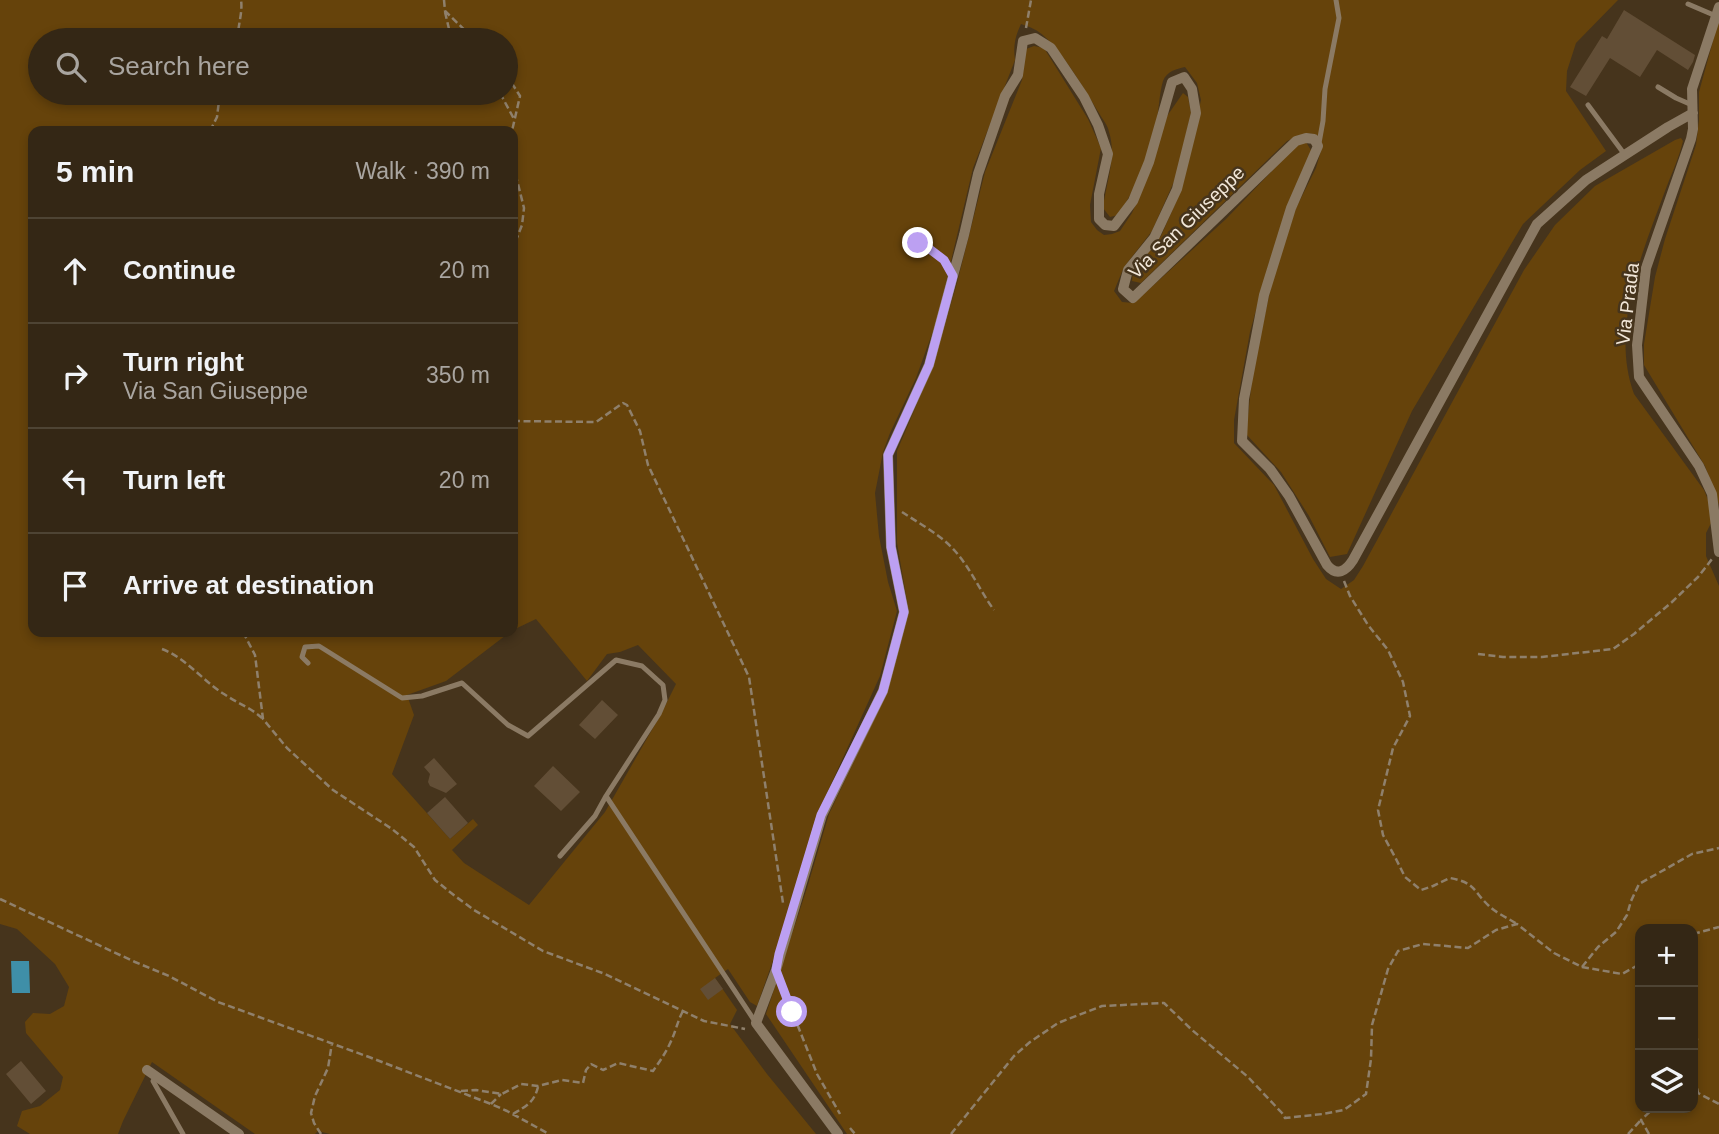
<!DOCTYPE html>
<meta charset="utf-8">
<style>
body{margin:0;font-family:Arial,sans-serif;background:#3f3322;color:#f1f3f6}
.controls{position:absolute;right:21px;bottom:21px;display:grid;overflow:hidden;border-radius:14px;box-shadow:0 4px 10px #0003}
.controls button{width:63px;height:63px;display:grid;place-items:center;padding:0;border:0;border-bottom:2px solid #4e4434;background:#342715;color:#f1f3f6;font:35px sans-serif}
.stop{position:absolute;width:21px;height:21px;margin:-16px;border:5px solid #bca0f2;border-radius:50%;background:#fff}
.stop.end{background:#bca0f2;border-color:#fff;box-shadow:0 2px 7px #0008}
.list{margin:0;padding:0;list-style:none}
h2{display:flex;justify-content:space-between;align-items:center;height:91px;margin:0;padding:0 28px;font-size:30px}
h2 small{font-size:23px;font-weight:400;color:#a9a5a0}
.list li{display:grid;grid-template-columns:46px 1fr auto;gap:21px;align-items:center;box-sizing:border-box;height:105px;padding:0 28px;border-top:2px solid #4e4434}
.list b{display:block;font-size:26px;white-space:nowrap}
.list p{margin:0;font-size:23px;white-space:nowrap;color:#a9a5a0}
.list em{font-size:23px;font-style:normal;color:#a9a5a0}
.icon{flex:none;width:38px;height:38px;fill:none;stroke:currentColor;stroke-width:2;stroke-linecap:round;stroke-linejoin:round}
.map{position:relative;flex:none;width:1719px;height:1134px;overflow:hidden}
.search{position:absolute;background:#342715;box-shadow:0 4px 10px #0003;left:28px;top:28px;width:490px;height:77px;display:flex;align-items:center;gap:18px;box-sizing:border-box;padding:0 24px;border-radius:38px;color:#a9a5a0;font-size:26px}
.panel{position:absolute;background:#342715;box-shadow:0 4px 10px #0003;left:28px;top:126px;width:490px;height:511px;border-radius:14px}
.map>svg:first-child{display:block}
.green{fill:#66430b;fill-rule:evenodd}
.water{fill:#3f8fa8}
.building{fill:#624e36}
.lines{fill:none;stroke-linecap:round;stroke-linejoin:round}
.path{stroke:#8f806c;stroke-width:2.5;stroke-dasharray:7 3.5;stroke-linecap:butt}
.lane{stroke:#8b7a64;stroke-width:5}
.street{stroke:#8b7a64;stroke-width:10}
.route{stroke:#bca0f2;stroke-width:9}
.labels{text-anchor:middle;stroke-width:5;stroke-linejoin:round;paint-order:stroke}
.street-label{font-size:19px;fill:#f2e7d9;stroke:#46341c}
</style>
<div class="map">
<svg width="1719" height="1134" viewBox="0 0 1719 1134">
<rect width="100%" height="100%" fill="#46341c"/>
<path class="green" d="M 0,0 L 1618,0 L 1576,43 L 1567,71 L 1566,91 L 1606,151 L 1580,170 L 1523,224 L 1412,411 L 1347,554 L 1330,557 L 1309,516 L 1281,472 L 1246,434 L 1253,370 L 1274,273 L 1296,208 L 1316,168 L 1322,147 L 1318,136 C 1307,130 1298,136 1287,141 L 1141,283 L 1132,281 L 1133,270 L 1161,236 L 1179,195 L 1201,100 L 1197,83 L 1185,67 C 1176,69 1167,71 1163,81 C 1159,94 1159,111 1156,124 C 1150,156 1136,188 1118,215 L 1110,217 L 1103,208 C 1106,183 1117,157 1109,132 C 1108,125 1102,119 1099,113 C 1084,89 1065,55 1045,37 C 1038,30 1030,27 1021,24 C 1015,37 1013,46 1015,60 L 973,168 L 937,320 L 916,378 L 890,433 L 883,452 L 875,493 L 879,536 L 888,582 L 897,611 L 880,676 L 818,813 L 777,949 L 757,1006 L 750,1002 L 728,969 L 715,978 L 737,1010 L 730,1024 L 767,1074 L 816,1134 L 330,1134 L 318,1131 L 315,1134 L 255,1134 L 152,1062 L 123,1121 L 118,1134 L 30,1134 L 17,1126 L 22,1111 L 40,1106 L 60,1090 L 63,1077 L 26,1033 L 25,1022 L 33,1013 L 50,1014 L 64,1006 L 69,987 L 55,964 L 17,929 L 0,924 ZM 40,40 L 506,40 L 506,93 L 40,93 ZM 33,131 L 513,131 L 513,630 L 536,619 L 587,681 L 607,654 L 620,652 L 638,645 L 676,684 L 661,714 L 605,812 L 529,905 L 464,863 L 452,850 L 478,825 L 473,819 L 450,839 L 392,774 L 414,715 L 407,695 L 446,681 L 510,632 L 33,632 Z
M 1719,19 L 1719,505 L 1705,466 L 1644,365 L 1644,344 L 1655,277 L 1665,239 L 1696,145 L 1699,120 L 1699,92 Z
M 1034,46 L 1044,48 L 1088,119 L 1101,148 L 1090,205 L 1091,222 L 1097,230 L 1104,235 L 1112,234 L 1120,231 L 1132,213 L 1151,169 L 1165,119 L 1183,93 L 1188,97 L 1191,113 L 1176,177 L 1152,231 L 1124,267 L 1114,291 L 1122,302 L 1134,303 L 1226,219 L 1297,145 L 1306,142 L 1312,152 L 1269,263 L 1250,332 L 1234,420 L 1234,443 L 1274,485 L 1313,559 L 1326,579 L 1341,589 L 1354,580 L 1363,566 L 1524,270 L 1555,225 L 1595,186 L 1675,140 L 1681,138 L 1683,141 C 1679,158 1671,175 1665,191 C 1642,253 1610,328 1634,394 L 1704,490 L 1711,507 L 1712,521 L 1706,533 L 1706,556 L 1719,586 L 1719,1134 L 847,1134 L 766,1014 L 807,888 L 829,814 L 887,692 L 909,612 L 897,543 L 897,451 L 933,366 L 957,283 L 985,172 L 1022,80 L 1026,49 ZM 1640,929 L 1693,929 L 1693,1108 L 1640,1108 Z"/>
<path class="water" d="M 11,961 L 29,961 L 30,993 L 12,993 Z"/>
<path class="building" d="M 1624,10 L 1695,55 L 1693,62 L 1688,70 L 1657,50 L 1640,77 L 1610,58 L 1586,96 L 1570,87 L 1602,36 L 1607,39 Z
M 602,700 L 618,715 L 595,739 L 579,725 Z
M 434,758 L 457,784 L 446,793 L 430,786 L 428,782 L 430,774 L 424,767 Z
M 553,766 L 580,792 L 561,811 L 534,786 Z
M 445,797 L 468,823 L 450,839 L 427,813 Z
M 715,978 L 723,989 L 708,1000 L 700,989 Z
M 21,1061 L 46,1091 L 31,1104 L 6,1074 Z"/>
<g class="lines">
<path class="path" d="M 444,0 L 445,11 L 475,40
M 445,12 L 449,29 L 458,40
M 1026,28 L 1031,0
M 238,40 C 237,27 243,14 241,0
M 506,74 L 520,96 L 512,131
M 500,93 L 514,119
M 472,127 L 477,131
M 210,131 L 217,117 L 220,93
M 513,164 L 524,208 L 522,225 L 513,248
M 910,244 C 924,243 933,252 944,260
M 33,420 L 30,430 L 33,452
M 513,421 L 596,422 L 623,403 L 627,405 L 640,431 L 648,465 L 749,677 L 783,903
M 902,512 C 920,524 941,535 955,551 C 971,569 980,591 994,610
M 1344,581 L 1350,596 L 1368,625 L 1388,650 L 1403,682 L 1410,716 L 1393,748 L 1378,810 L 1383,835 L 1395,857 L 1405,877 L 1421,890 L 1433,886 L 1450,878 C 1476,883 1472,890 1489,906 C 1496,913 1508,918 1517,924
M 243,632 L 255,655 L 263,719 L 287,748 L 333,790 L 392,829 L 414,847 L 435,880 L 455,896 L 474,910 L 543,951 L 605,974 L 704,1021 L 745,1029
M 162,649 C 186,658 203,681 224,694 C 237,703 251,708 262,718
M 1478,654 L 1503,657 L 1542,657 L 1613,649 L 1634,634 L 1672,602 L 1698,577 L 1712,559
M 0,899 L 135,962 L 169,976 L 218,1002 L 369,1057 L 491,1104 L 507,1111 L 549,1134
M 1693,934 L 1719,927
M 1582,967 L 1598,947 L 1616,932 L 1627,915 L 1631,901 L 1639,884 L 1692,854 L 1719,848
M 782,986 L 817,1074 L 840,1114
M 1693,1026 L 1697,1039 L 1693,1066
M 1693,1068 L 1698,1093 L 1719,1104
M 461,1091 L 476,1090 L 502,1094 L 521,1084 L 538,1086 L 562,1080 L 583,1083 L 586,1070 L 591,1064 L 603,1070 L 618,1063 L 653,1071 C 660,1061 667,1051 672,1039 C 676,1030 678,1020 683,1011
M 491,1104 L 501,1094
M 513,1114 C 526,1106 534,1103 538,1087
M 850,1128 L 855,1134
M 321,1134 L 314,1123 L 311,1113 L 315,1096 L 328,1068 L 332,1043
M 951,1134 L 1014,1056 L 1030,1042 L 1058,1023 L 1102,1006 L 1164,1003 L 1192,1030 L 1248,1077 L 1282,1113 L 1285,1118 L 1323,1114 L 1344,1110 L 1366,1094 L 1371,1059 L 1372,1025 L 1388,969 L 1398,951 L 1423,944 L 1468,948 L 1496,930 L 1517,924 L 1554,953 L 1582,967 L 1622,974 L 1640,964
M 1628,1134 L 1641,1120
M 1649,1134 L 1641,1120 L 1654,1108"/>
<path class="lane" d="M 1688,4 L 1716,16
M 1658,87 L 1676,98 L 1692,105
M 1588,105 L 1625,155
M 1319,143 L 1323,121 L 1325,89 L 1339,18 L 1336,0
M 308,663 L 302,657 L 305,647 L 319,646 L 402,698 L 422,696 L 462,683 L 508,725 L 528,736 L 616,660 L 642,666 L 663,685 L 665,700 L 659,714 L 606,796 L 756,1023
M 560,856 L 595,816 L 606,796
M 156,1076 L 153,1081 L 183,1134"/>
<path class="street" d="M 1719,7 L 1692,89 L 1693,129 L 1691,139 L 1646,268 L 1637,345 L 1639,377 L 1699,466 L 1712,494 L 1719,552
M 147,1070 L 239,1134
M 838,1134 L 756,1023 L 776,970 L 822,815 L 883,691 L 904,612 L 891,547 L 888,455 L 929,365 L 964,235 L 978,174 L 1005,96 L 1018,75 L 1023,41 L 1035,38 L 1051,48 L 1084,97 L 1098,125 L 1108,154 L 1099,194 L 1099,219 L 1105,225 L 1114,226 L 1133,201 L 1149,162 L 1172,82 L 1184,77 L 1192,89 L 1196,113 L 1177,189 L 1154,238 L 1128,270 L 1123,289 L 1133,298 L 1296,141 L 1306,138 L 1314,139 L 1318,146 L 1291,208 L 1264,295 L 1244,399 L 1242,441 L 1270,469 L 1289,496 L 1327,565 C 1337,577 1346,571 1353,560 L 1537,224 L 1586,180 L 1668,127 L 1693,113"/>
</g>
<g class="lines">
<path class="route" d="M 792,1012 L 776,970 L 779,954 L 821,815 L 883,691 L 904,612 L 891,547 L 888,455 L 929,365 L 953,276 L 944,260 L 927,247 L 918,243"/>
</g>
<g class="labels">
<g class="street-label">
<text transform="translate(1186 222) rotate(-44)" y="7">Via San Giuseppe</text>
<text transform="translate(1627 304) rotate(-83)" y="7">Via Prada</text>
</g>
</g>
</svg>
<div class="controls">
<button>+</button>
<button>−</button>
<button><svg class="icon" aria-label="layers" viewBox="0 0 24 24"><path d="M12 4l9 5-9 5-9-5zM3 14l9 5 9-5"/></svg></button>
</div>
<div class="stop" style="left:792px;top:1012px"></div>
<div class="stop end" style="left:918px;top:243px"></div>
<div class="search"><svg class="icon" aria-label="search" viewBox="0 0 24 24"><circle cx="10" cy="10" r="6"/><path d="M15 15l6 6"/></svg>Search here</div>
<section class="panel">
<h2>5 min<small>Walk · 390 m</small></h2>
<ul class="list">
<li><svg class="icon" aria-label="ahead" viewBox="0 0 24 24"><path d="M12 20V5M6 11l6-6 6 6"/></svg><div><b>Continue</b></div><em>20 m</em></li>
<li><svg class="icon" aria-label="right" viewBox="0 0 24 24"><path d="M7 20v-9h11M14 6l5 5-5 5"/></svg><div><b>Turn right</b><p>Via San Giuseppe</p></div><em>350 m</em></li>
<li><svg class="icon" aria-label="left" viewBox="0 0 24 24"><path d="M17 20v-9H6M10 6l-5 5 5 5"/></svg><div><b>Turn left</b></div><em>20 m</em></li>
<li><svg class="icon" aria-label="arrive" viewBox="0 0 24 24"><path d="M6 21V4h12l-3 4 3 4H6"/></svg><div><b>Arrive at destination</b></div></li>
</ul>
</section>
</div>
